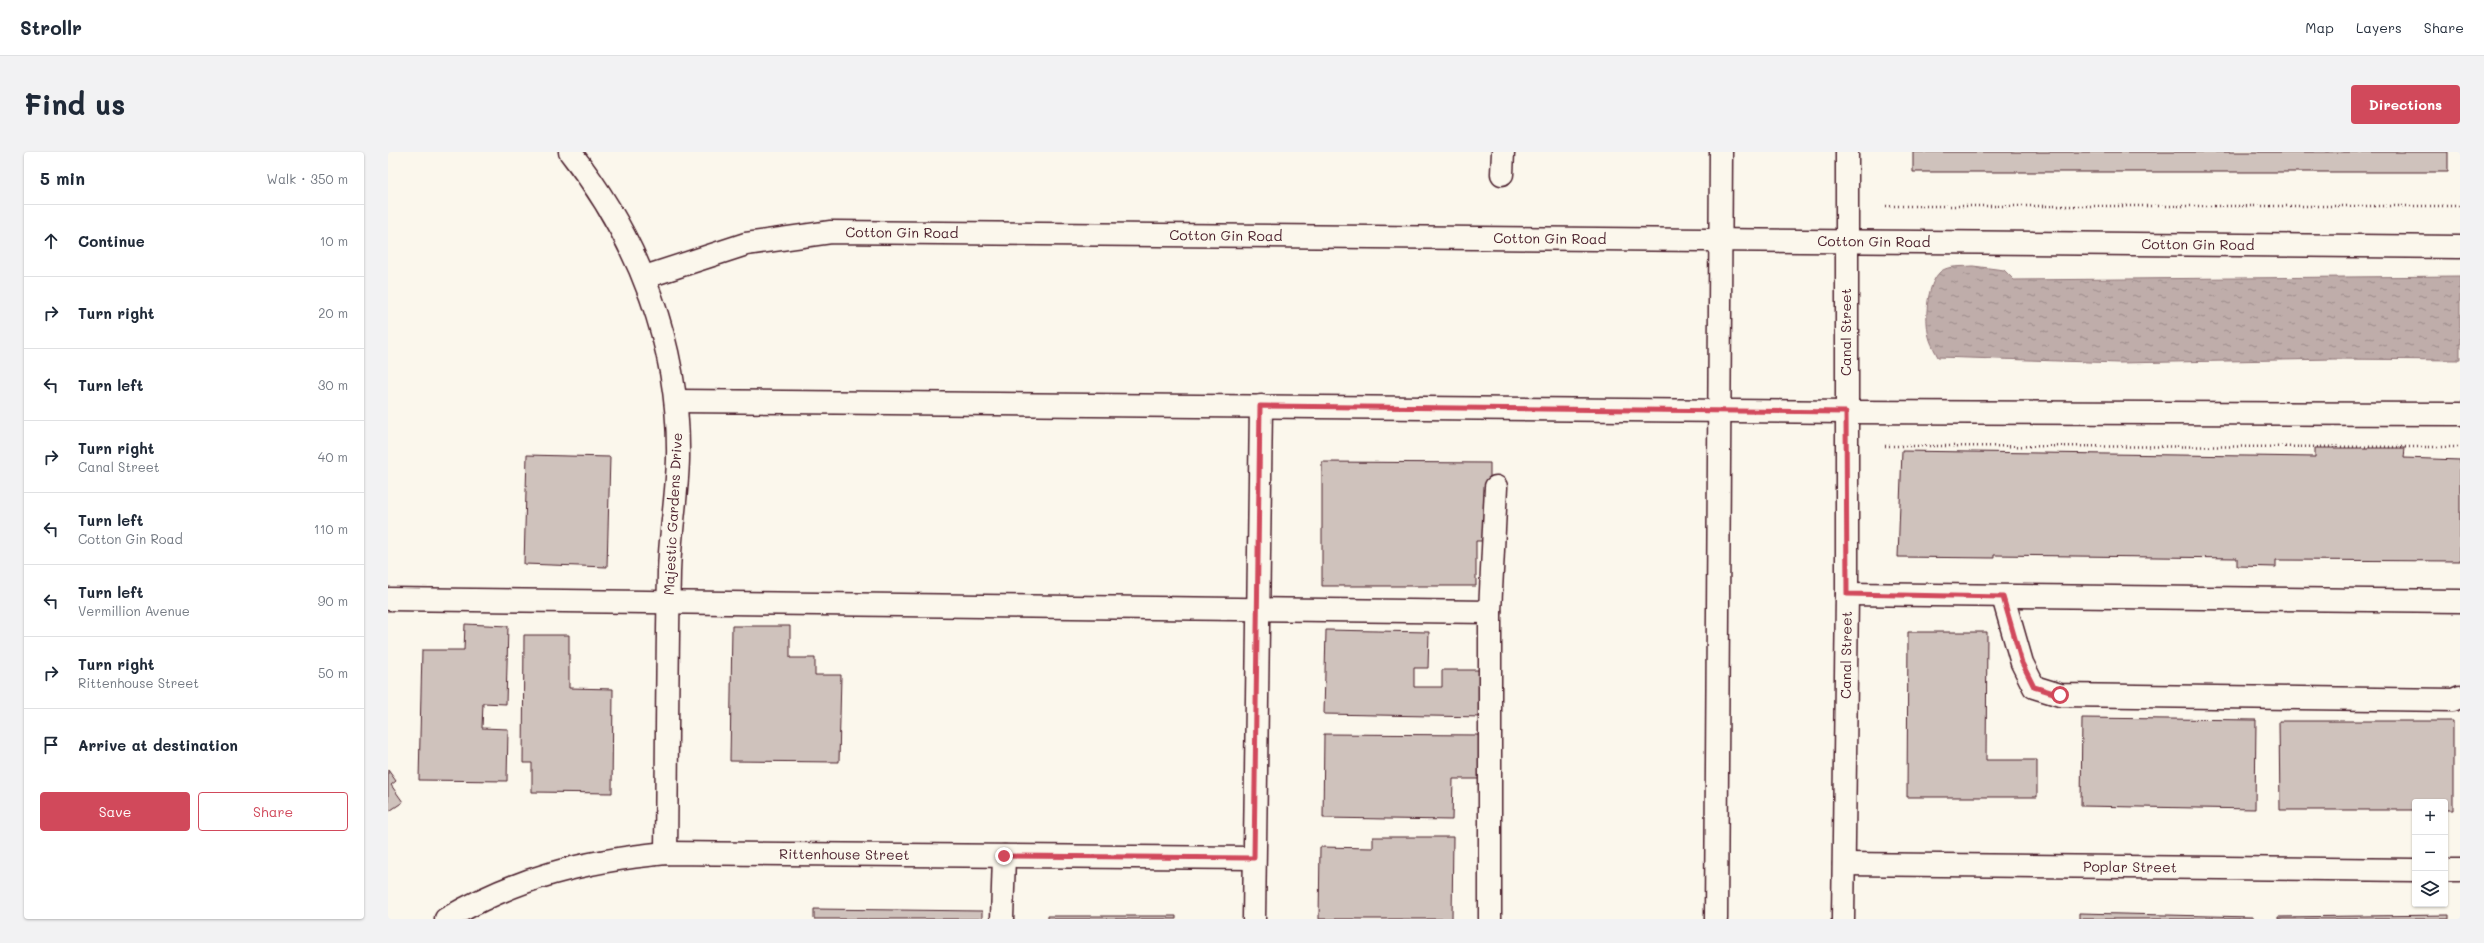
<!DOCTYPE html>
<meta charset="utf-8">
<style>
body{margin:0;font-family:Mali,sans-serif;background:#f2f2f3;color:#1f2937}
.controls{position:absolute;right:12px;bottom:12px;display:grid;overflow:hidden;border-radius:4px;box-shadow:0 1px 3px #0004}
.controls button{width:36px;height:36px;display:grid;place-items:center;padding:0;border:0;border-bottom:1px solid #e0e1e3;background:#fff;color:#1f2937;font:20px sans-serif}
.stop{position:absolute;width:12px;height:12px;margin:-9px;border:3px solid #d1495b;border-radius:50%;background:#fff}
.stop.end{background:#d1495b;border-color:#fff;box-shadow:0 1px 4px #0008}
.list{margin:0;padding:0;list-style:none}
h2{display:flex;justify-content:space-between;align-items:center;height:52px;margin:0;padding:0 16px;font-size:17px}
h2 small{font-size:13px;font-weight:400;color:#747a83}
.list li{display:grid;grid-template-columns:26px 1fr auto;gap:12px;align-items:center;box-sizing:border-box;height:72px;padding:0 16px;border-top:1px solid #e0e1e3}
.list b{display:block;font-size:15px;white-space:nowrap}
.list p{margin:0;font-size:13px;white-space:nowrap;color:#747a83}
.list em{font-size:13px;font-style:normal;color:#747a83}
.actions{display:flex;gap:8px;padding:12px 16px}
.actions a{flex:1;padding:9px 0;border:1px solid #d1495b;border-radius:4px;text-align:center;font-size:14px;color:#d1495b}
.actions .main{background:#d1495b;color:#fff}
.icon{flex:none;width:22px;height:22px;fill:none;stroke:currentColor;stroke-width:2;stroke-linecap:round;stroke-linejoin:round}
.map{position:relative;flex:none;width:2072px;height:767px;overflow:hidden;border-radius:4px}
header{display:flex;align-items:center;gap:24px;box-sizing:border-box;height:56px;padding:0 20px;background:#fff;border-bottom:1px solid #e0e1e3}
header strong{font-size:19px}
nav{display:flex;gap:22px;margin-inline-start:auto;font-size:14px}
.intro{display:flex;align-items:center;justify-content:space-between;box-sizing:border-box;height:96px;padding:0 24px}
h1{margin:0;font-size:28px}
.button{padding:10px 18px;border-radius:4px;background:#d1495b;color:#fff;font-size:14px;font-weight:700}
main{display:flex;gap:24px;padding:0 24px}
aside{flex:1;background:#fff;border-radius:4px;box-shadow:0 1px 3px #0004}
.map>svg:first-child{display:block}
.water{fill:url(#water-ripples);stroke:#907477}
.building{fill:#cfc2bc;stroke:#4a1f2b}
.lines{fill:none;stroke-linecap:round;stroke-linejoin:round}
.minor-casing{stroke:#4a1f2b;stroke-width:25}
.path{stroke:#4a1f2b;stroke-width:2.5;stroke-dasharray:1 3;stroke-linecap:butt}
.minor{stroke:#fbf7ec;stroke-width:22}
.route{stroke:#d1495b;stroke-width:5}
.labels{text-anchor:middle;stroke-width:3;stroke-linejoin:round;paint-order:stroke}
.street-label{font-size:14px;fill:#4a1f2b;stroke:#fbf7ec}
</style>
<header>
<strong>Strollr</strong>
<nav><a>Map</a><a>Layers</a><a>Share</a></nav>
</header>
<div class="intro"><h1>Find us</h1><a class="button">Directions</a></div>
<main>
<aside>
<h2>5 min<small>Walk · 350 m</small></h2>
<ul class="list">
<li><svg class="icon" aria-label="ahead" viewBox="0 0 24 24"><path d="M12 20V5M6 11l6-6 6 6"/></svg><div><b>Continue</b></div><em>10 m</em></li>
<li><svg class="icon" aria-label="right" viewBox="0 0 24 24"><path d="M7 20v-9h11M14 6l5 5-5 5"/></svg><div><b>Turn right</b></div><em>20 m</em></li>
<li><svg class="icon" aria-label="left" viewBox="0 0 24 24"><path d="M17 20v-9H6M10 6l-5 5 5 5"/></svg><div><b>Turn left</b></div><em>30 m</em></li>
<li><svg class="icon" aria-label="right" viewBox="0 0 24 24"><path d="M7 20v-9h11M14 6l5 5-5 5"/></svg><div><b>Turn right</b><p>Canal Street</p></div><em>40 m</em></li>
<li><svg class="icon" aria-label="left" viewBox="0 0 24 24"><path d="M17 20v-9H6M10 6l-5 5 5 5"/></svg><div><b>Turn left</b><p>Cotton Gin Road</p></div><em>110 m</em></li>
<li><svg class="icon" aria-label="left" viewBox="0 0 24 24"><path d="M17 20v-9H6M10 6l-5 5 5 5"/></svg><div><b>Turn left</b><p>Vermillion Avenue</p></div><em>90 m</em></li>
<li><svg class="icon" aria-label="right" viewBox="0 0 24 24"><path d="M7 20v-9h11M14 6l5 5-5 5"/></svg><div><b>Turn right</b><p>Rittenhouse Street</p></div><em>50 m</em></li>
<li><svg class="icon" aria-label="arrive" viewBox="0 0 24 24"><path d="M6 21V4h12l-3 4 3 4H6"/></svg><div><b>Arrive at destination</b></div></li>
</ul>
<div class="actions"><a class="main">Save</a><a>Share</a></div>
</aside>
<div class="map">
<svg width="2072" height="767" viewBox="0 0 2072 767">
<defs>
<pattern id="water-ripples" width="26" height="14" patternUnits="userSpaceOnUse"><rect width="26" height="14" fill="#bfadaa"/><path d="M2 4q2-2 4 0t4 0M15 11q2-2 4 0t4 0" fill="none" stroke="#9d8c8b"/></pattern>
</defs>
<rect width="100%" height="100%" fill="#fbf7ec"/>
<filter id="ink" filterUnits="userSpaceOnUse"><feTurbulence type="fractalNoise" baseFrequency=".025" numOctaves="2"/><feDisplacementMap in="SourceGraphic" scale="8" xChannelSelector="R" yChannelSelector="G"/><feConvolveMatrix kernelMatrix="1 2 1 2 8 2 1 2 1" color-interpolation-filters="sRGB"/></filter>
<g filter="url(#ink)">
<path class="water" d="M 1585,114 L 1616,118 L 1626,128 L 2072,124 L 2072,208 L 1946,207 L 1731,211 L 1550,205 C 1547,199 1544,194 1542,188 C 1536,171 1538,133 1552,120 C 1560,113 1575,115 1585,114 Z"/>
<path class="building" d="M 1525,0 L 2060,0 L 2060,20 L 1525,20 Z
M 1927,296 L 2017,296 L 2016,306 L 2072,308 L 2072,409 L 1888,408 L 1888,415 L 1849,414 L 1849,406 L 1606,403 L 1606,406 L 1510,405 L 1514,299 L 1927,305 Z
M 139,303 L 222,305 L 219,415 L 136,412 Z
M 934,310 L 1102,311 L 1102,389 L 1088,389 L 1088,434 L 934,434 Z
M 77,472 L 120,474 L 118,552 L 95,551 L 94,576 L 120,577 L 119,629 L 31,628 L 34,498 L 76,498 Z
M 344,474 L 402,474 L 402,506 L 427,506 L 427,523 L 453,523 L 451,610 L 342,609 Z
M 938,478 L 1041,480 L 1040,516 L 1026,516 L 1026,535 L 1054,535 L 1054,518 L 1095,518 L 1095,565 L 936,562 Z
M 1520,480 L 1599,480 L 1598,608 L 1649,608 L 1649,645 L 1519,645 Z
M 136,483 L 181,483 L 181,536 L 225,537 L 224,641 L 144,640 L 144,611 L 135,611 Z
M 1694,566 L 1868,568 L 1867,657 L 1693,654 Z
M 1891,569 L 2065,569 L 2065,658 L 2057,658 L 2057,650 L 2027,650 L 2027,658 L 1892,658 Z
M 936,582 L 1092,583 L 1092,627 L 1065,627 L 1064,668 L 935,666 Z
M 0,618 L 8,629 L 3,633 L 15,650 L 0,660 Z
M 985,685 L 1065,685 L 1064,767 L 931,767 L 932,695 L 985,696 Z
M 426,757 L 594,759 L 594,767 L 426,767 Z
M 1691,761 L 1865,765 L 1865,767 L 1691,767 Z
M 2061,763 L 2061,767 L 1890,767 L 1890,765 Z
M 660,764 L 788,764 L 788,767 L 660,767 Z"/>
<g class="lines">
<defs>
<g id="minor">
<path d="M 182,0 C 251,88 292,194 290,307 C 289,345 282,382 281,420 C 279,514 279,608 278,701"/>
<path d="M 1114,22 L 1115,0"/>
<path id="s1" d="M 257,125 L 358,92 L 443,80 L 2072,95"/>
<path d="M 288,249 L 1458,260 L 2072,262"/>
<path d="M 1459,442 L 2072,449"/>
<path d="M 1615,445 L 1634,511 L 1646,535 L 1672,543 L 2065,548 L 2072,545"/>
<path d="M 0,447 L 1102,460"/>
<path id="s2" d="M 1456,712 L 2027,718"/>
<path d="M 2057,718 L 2072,718"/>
<path id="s3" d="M 58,767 C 130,725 196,709 278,701 L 866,706"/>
<path d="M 614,767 L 616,704"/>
<path d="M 866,767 L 873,254"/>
<path d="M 1102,767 L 1102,460 L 1108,335"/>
<path d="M 1328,767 L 1333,0"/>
<path id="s4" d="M 1455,767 L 1459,442 L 1459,0"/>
</g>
</defs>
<use href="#minor" class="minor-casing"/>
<path class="path" d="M 1498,54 L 2072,54
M 1497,294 L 2072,295"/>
<use href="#minor" class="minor"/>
</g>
</g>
<g class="lines" filter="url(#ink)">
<path class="route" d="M 616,704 L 866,706 L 872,254 L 1458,260 L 1459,442 L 1615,445 L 1634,511 L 1646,535 L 1672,543"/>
</g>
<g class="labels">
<g class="street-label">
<text dy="5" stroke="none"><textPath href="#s1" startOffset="263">Cotton Gin Road</textPath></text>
<text dy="5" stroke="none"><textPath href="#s1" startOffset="587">Cotton Gin Road</textPath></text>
<text dy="5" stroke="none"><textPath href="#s1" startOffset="911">Cotton Gin Road</textPath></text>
<text dy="5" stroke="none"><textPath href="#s1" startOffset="1235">Cotton Gin Road</textPath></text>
<text dy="5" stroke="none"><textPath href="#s1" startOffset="1559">Cotton Gin Road</textPath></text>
<text transform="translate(1458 180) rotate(-90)" y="5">Canal Street</text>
<text transform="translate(285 362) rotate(-87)" y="5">Majestic Gardens Drive</text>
<text dy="5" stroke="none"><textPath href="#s4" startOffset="264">Canal Street</textPath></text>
<text dy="5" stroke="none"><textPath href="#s3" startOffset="410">Rittenhouse Street</textPath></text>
<text dy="5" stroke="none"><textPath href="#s2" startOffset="286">Poplar Street</textPath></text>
</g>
</g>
</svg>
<div class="controls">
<button>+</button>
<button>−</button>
<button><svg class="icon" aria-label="layers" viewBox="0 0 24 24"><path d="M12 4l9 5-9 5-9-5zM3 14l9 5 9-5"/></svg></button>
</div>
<div class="stop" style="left:1672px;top:543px"></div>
<div class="stop end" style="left:616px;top:704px"></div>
</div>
</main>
